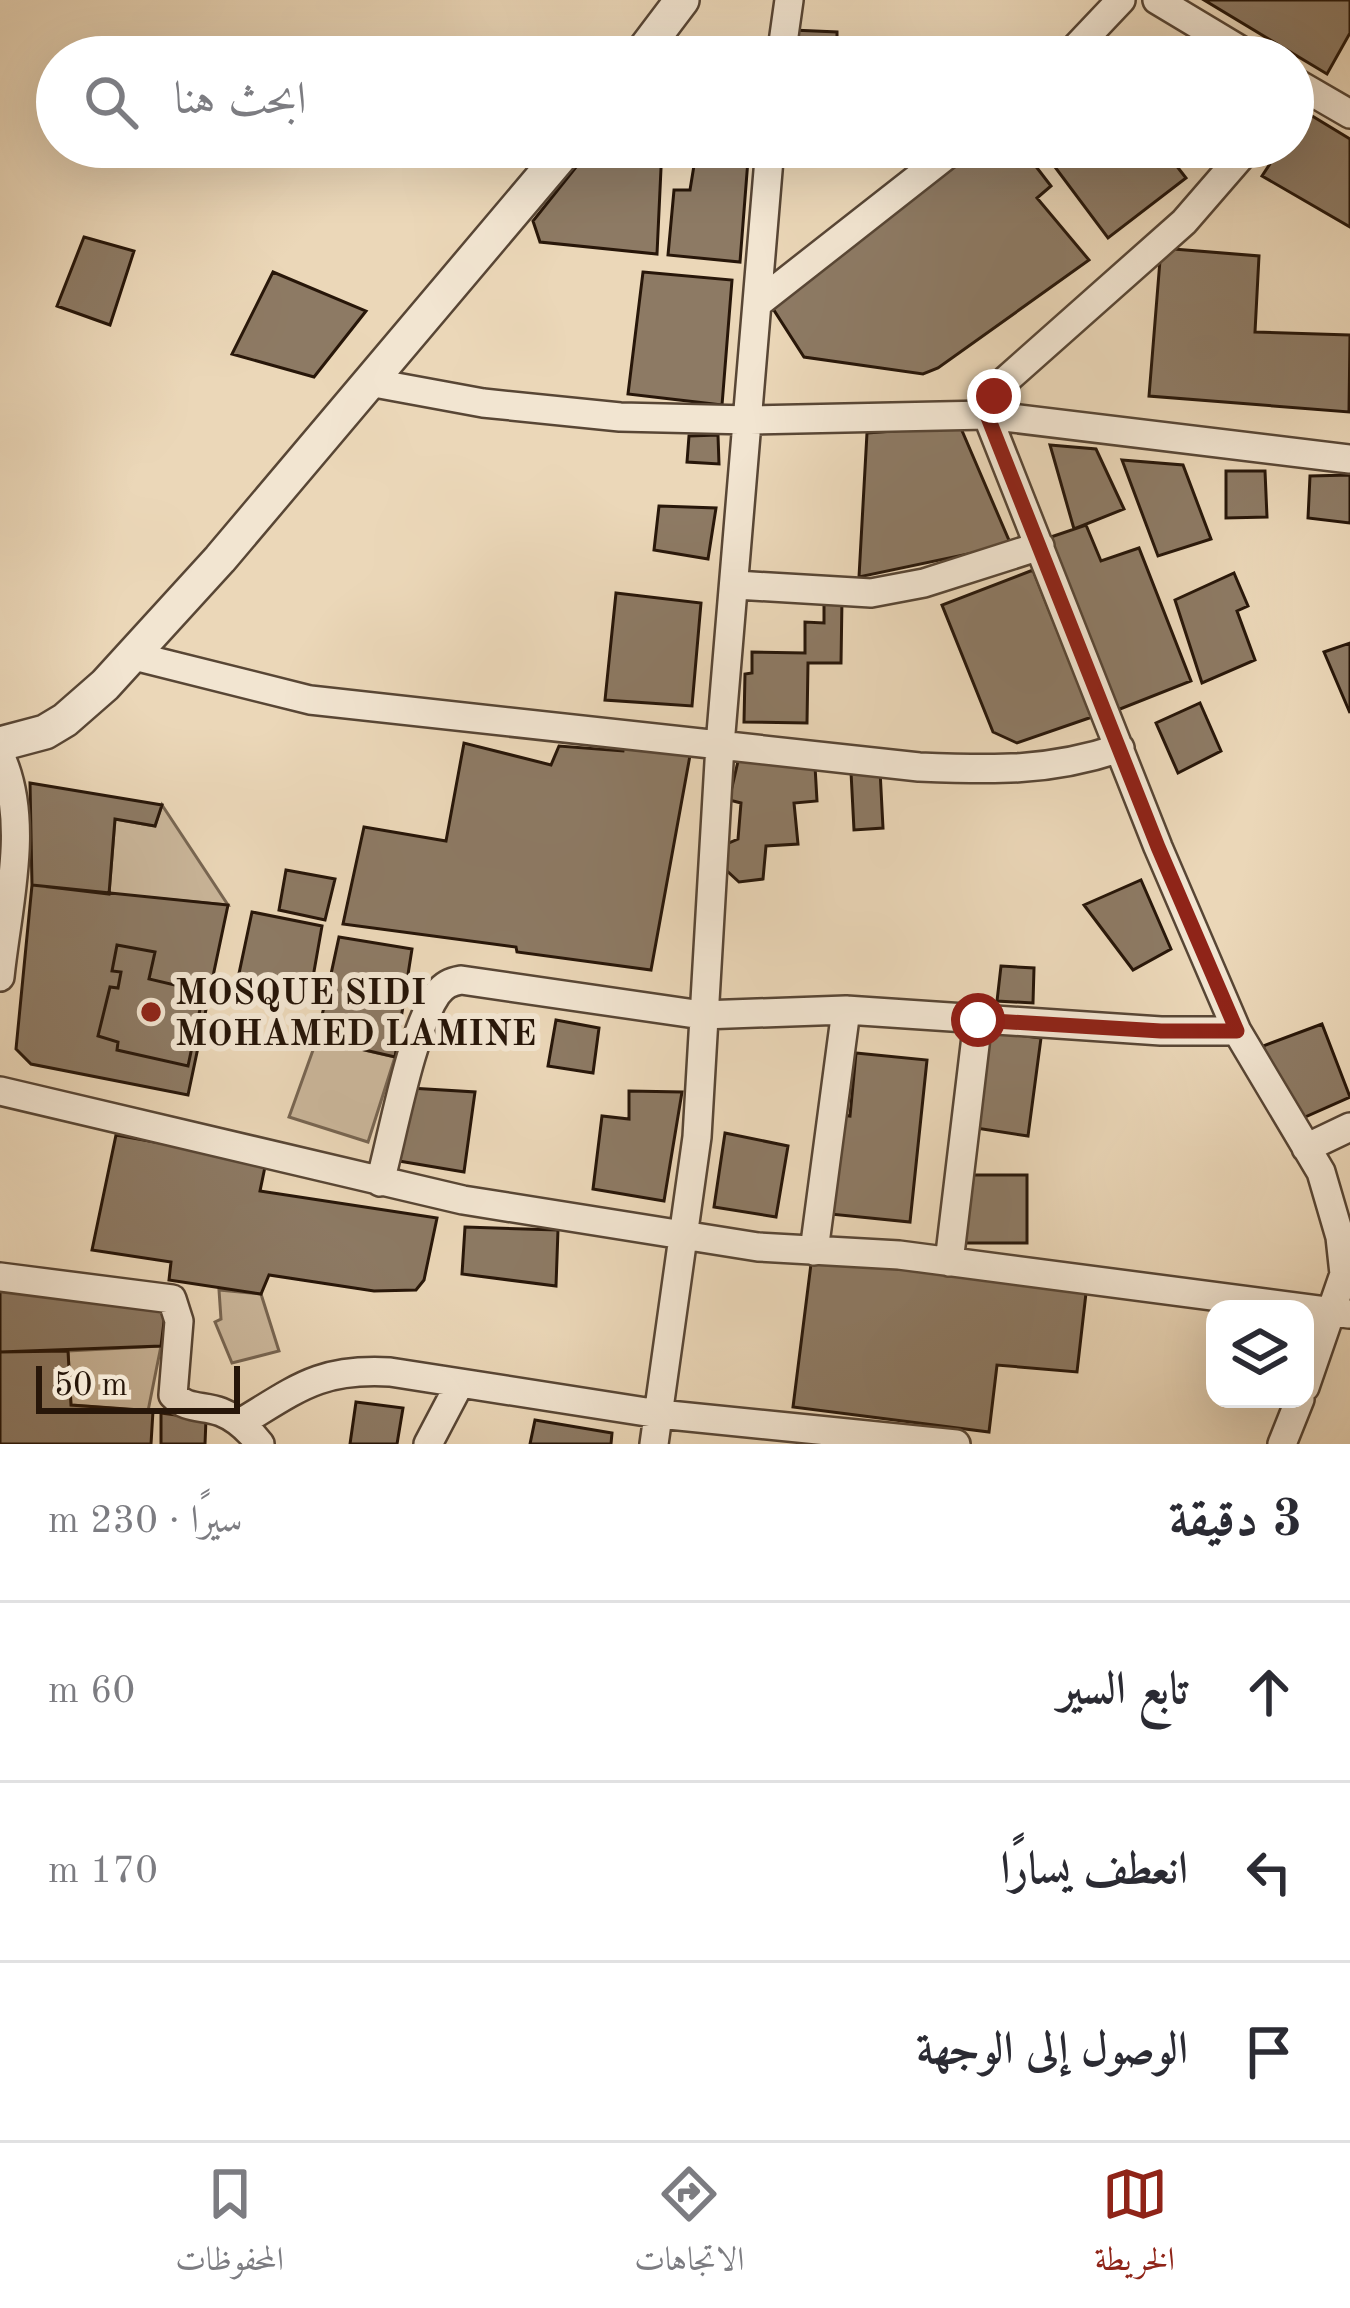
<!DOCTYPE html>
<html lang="ar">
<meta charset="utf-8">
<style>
body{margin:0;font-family:"Old Standard TT",Amiri,serif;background:#f7f7f7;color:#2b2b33;direction:rtl}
.controls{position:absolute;right:36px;bottom:36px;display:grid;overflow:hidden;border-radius:24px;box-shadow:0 12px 48px #0002}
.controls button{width:108px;height:108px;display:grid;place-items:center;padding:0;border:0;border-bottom:3px solid #e1e1e2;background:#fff;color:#2b2b33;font:60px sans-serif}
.scale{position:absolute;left:36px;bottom:30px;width:204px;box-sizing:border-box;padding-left:12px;border:6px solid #271609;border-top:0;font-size:33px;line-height:42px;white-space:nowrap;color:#271609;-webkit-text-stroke:9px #f2e5d1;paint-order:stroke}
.stop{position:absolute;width:36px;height:36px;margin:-27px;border:9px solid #8f2418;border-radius:50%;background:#fff}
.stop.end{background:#8f2418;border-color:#fff;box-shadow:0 3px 12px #0008}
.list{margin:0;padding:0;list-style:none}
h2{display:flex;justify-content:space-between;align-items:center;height:156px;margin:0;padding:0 48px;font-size:51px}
h2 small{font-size:39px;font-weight:400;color:#7c7c81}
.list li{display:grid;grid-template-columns:78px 1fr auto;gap:36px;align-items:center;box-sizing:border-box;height:180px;padding:0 48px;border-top:3px solid #e1e1e2}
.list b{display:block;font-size:45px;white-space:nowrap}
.list em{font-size:39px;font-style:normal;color:#7c7c81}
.icon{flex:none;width:66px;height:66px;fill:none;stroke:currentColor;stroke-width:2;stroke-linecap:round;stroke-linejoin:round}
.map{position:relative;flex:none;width:1350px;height:1444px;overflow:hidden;direction:ltr}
.search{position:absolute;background:#fff;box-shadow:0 12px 48px #0002;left:36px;right:36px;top:36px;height:132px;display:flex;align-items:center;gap:30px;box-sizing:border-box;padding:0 42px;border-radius:66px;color:#7c7c81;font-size:45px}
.sheet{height:696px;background:#fff}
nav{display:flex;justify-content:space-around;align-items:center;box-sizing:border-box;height:168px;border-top:3px solid #e1e1e2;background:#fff;font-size:33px;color:#7c7c81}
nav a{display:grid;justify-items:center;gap:6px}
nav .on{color:#8f2418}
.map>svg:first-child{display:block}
.green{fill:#cab69a;stroke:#786652;stroke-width:3}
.building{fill:#8d7a64;stroke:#271609;stroke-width:3}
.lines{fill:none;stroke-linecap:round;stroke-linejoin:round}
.minor-casing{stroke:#584635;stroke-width:32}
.tertiary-casing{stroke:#584635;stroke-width:38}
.minor{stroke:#f2e5d1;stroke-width:27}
.tertiary{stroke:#f2e5d1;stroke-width:33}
.route{stroke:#8f2418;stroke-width:15}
.poi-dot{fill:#8f2418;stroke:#f2e5d1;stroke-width:4.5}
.labels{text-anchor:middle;stroke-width:12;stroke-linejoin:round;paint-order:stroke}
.poi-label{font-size:36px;font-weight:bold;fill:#271609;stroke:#f2e5d1;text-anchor:start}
</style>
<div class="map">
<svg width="1350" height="1444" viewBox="0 0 1350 1444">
<rect width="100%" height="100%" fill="#ebd7b8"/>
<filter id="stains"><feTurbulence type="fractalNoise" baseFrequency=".00167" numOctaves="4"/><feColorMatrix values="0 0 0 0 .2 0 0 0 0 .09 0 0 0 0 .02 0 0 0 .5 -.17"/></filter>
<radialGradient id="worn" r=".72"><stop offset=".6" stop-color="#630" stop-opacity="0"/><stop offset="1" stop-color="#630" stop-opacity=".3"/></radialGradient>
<path class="green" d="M 162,805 L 228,905 L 109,894 L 115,819 L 155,826 Z
M 317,1039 L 395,1057 L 368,1142 L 289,1117 Z
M 219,1290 L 261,1294 L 279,1351 L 232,1363 L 215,1322 L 221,1319 Z
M 161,1346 L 148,1411 L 71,1405 L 68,1351 Z"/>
<path class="building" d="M 1204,0 L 1350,0 L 1350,33 L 1327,74 Z
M 792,30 L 837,32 L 837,57 L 792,57 Z
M 1304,111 L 1350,139 L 1350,227 L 1262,176 L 1281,147 L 1293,147 L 1293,129 Z
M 592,147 L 662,147 L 657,254 L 540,242 L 533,221 Z
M 697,147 L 749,147 L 740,262 L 668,255 L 674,190 L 690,190 Z
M 981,147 L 1021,147 L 1051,186 L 1037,198 L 1089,260 L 938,368 L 923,374 L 804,357 L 770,304 Z
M 1040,147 L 1162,147 L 1186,178 L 1108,238 Z
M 84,237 L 134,251 L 110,325 L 57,306 Z
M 1161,248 L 1259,256 L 1255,332 L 1350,335 L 1349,412 L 1149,396 Z
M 273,272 L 366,311 L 314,377 L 232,354 Z
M 643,272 L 732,280 L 722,405 L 628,394 Z
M 960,426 L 1011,545 L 859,577 L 867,433 Z
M 718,435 L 719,464 L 687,462 L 689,436 Z
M 1050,445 L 1096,449 L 1124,509 L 1074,529 Z
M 1122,460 L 1183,465 L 1211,539 L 1158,556 Z
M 1226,471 L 1265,471 L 1267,517 L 1226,518 Z
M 1350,475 L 1350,523 L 1308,518 L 1310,476 Z
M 659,506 L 716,508 L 708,559 L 654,550 Z
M 1086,525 L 1101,561 L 1139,548 L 1191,681 L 1115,711 L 1045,539 Z
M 1033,570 L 1092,717 L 1017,743 L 993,732 L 942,605 Z
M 1234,573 L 1248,606 L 1237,611 L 1255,660 L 1202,683 L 1175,600 Z
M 616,593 L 701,603 L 692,706 L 605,700 Z
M 824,598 L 842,599 L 841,663 L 808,663 L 807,723 L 744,722 L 745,674 L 752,673 L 752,652 L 805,653 L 805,622 L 824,623 Z
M 1350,643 L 1350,713 L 1324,652 Z
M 1200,703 L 1221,751 L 1178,773 L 1156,723 Z
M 625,739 L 691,750 L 651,970 L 517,952 L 516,947 L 343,924 L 364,827 L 446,841 L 464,743 L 551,765 L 559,746 L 623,751 Z
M 739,757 L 815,766 L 817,801 L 794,803 L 798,844 L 766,846 L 763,879 L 739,882 L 726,870 L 723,854 L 729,843 L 738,839 L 741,803 L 729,800 Z
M 880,770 L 883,828 L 854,830 L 851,772 Z
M 30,783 L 162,805 L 155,826 L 115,819 L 109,894 L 32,885 Z
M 286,870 L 335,879 L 325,920 L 279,910 Z
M 1141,880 L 1171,949 L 1133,970 L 1084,905 Z
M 32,885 L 228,905 L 188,1095 L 31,1064 L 16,1049 Z
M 252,912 L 322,926 L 309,1000 L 237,983 Z
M 339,937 L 412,949 L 395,1057 L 317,1039 Z
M 117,945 L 155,952 L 149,979 L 183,987 L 185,977 L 206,981 L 188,1066 L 117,1050 L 118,1042 L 98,1036 L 110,987 L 118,988 L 121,972 L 112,971 Z
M 1001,966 L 1034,968 L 1033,1003 L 997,1001 Z
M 556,1020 L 599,1028 L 593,1073 L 548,1066 Z
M 1322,1024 L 1350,1097 L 1296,1121 L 1263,1046 Z
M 988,1031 L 1041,1038 L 1028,1136 L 976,1128 Z
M 856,1053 L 927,1060 L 910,1222 L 830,1214 L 840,1115 L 850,1116 Z
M 410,1088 L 475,1092 L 464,1172 L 393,1160 Z
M 629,1091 L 682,1092 L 664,1201 L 593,1189 L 602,1116 L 629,1119 Z
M 725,1133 L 788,1146 L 776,1217 L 714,1207 Z
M 116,1135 L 266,1162 L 260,1191 L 437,1218 L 424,1280 L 416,1290 L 374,1291 L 269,1275 L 261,1294 L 169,1280 L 171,1262 L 92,1250 Z
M 968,1175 L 1027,1175 L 1027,1243 L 963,1243 Z
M 465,1227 L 558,1230 L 556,1286 L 462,1274 Z
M 812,1256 L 1086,1293 L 1077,1372 L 997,1365 L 989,1432 L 793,1407 Z
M 0,1288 L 166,1306 L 161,1346 L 0,1352 Z
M 68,1351 L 71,1405 L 153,1411 L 151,1444 L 0,1444 L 0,1352 Z
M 356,1402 L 403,1408 L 397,1444 L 350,1444 Z
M 161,1413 L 206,1419 L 205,1444 L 161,1444 Z
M 535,1420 L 612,1433 L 611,1444 L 530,1444 Z"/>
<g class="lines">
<defs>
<path id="minor" d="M 1157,0 L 1252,57
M 781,57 L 789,0
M 1067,57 L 1121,0
M 1293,81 L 1350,114
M 1249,147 L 1184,222 L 1006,380 L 994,396 L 987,415 L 1158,847 L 1237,1031 L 1321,1172 L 1340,1237 L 1344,1274 L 1305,1387
M 757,304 L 957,147
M 369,382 L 483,403 L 620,417 L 750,420 L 987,415 L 1350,459
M 736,585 L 871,593 L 924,583 L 1040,546
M 130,655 L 310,700 L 919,767 C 993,770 1049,772 1120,748
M 0,755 C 31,821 7,907 0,977
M 0,1091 L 463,1200 L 758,1247 L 899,1255 L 1349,1314
M 1306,1148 L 1350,1127
M 380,1182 C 393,1134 411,1032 437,994 C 444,985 450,982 461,980 L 702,1015 L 846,1010 L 1161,1031 L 1237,1031
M 814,1251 L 846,1010
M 949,1262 L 978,1020
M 0,1277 L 172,1299 L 179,1321 L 173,1395 C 187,1410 203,1405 221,1412 C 236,1418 250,1431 260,1444
M 240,1423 C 298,1388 320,1368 390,1372 L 659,1414 L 956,1444
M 428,1444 L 459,1385
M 654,1444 L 697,1137 L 720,745 L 770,147
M 1282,1444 L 1300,1399"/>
<path id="tertiary" d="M 639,57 L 682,0
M 0,744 L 45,732 L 65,720 L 105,685 L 220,559 L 568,147"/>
</defs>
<use href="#minor" class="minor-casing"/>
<use href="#tertiary" class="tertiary-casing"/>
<use href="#minor" class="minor"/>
<use href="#tertiary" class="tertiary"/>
</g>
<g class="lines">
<path class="route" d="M 978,1020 L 1161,1031 L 1237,1031 L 1158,847 L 987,415 L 994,396"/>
</g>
<circle class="poi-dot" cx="151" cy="1012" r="12"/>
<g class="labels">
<g class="poi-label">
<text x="175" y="1004">MOSQUE SIDI<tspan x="175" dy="41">MOHAMED LAMINE</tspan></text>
</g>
</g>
<rect width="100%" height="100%" filter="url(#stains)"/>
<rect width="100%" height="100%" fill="url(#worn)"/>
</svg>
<div class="controls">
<button><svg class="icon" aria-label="layers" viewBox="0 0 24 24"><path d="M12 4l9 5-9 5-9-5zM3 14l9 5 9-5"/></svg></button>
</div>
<div class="scale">50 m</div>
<div class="stop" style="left:978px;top:1020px"></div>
<div class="stop end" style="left:994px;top:396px"></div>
<div class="search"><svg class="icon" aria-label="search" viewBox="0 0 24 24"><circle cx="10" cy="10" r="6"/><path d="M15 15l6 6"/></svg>ابحث هنا</div>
</div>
<section class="sheet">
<h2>3 دقيقة<small>سيرًا · 230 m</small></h2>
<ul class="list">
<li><svg class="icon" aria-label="ahead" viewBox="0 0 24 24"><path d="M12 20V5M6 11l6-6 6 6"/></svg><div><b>تابع السير</b></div><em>60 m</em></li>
<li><svg class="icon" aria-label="left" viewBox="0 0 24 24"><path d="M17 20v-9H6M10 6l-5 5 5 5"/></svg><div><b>انعطف يسارًا</b></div><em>170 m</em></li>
<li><svg class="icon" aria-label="arrive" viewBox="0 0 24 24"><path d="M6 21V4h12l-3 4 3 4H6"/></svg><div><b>الوصول إلى الوجهة</b></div></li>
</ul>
</section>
<nav>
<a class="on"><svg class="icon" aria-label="map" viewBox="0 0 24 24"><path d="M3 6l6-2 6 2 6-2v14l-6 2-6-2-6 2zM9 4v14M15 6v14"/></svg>الخريطة</a>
<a><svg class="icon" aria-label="directions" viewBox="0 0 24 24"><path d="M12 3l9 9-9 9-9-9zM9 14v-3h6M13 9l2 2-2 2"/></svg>الاتجاهات</a>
<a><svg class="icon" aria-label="saved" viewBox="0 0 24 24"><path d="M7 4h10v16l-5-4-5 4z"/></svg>المحفوظات</a>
</nav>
